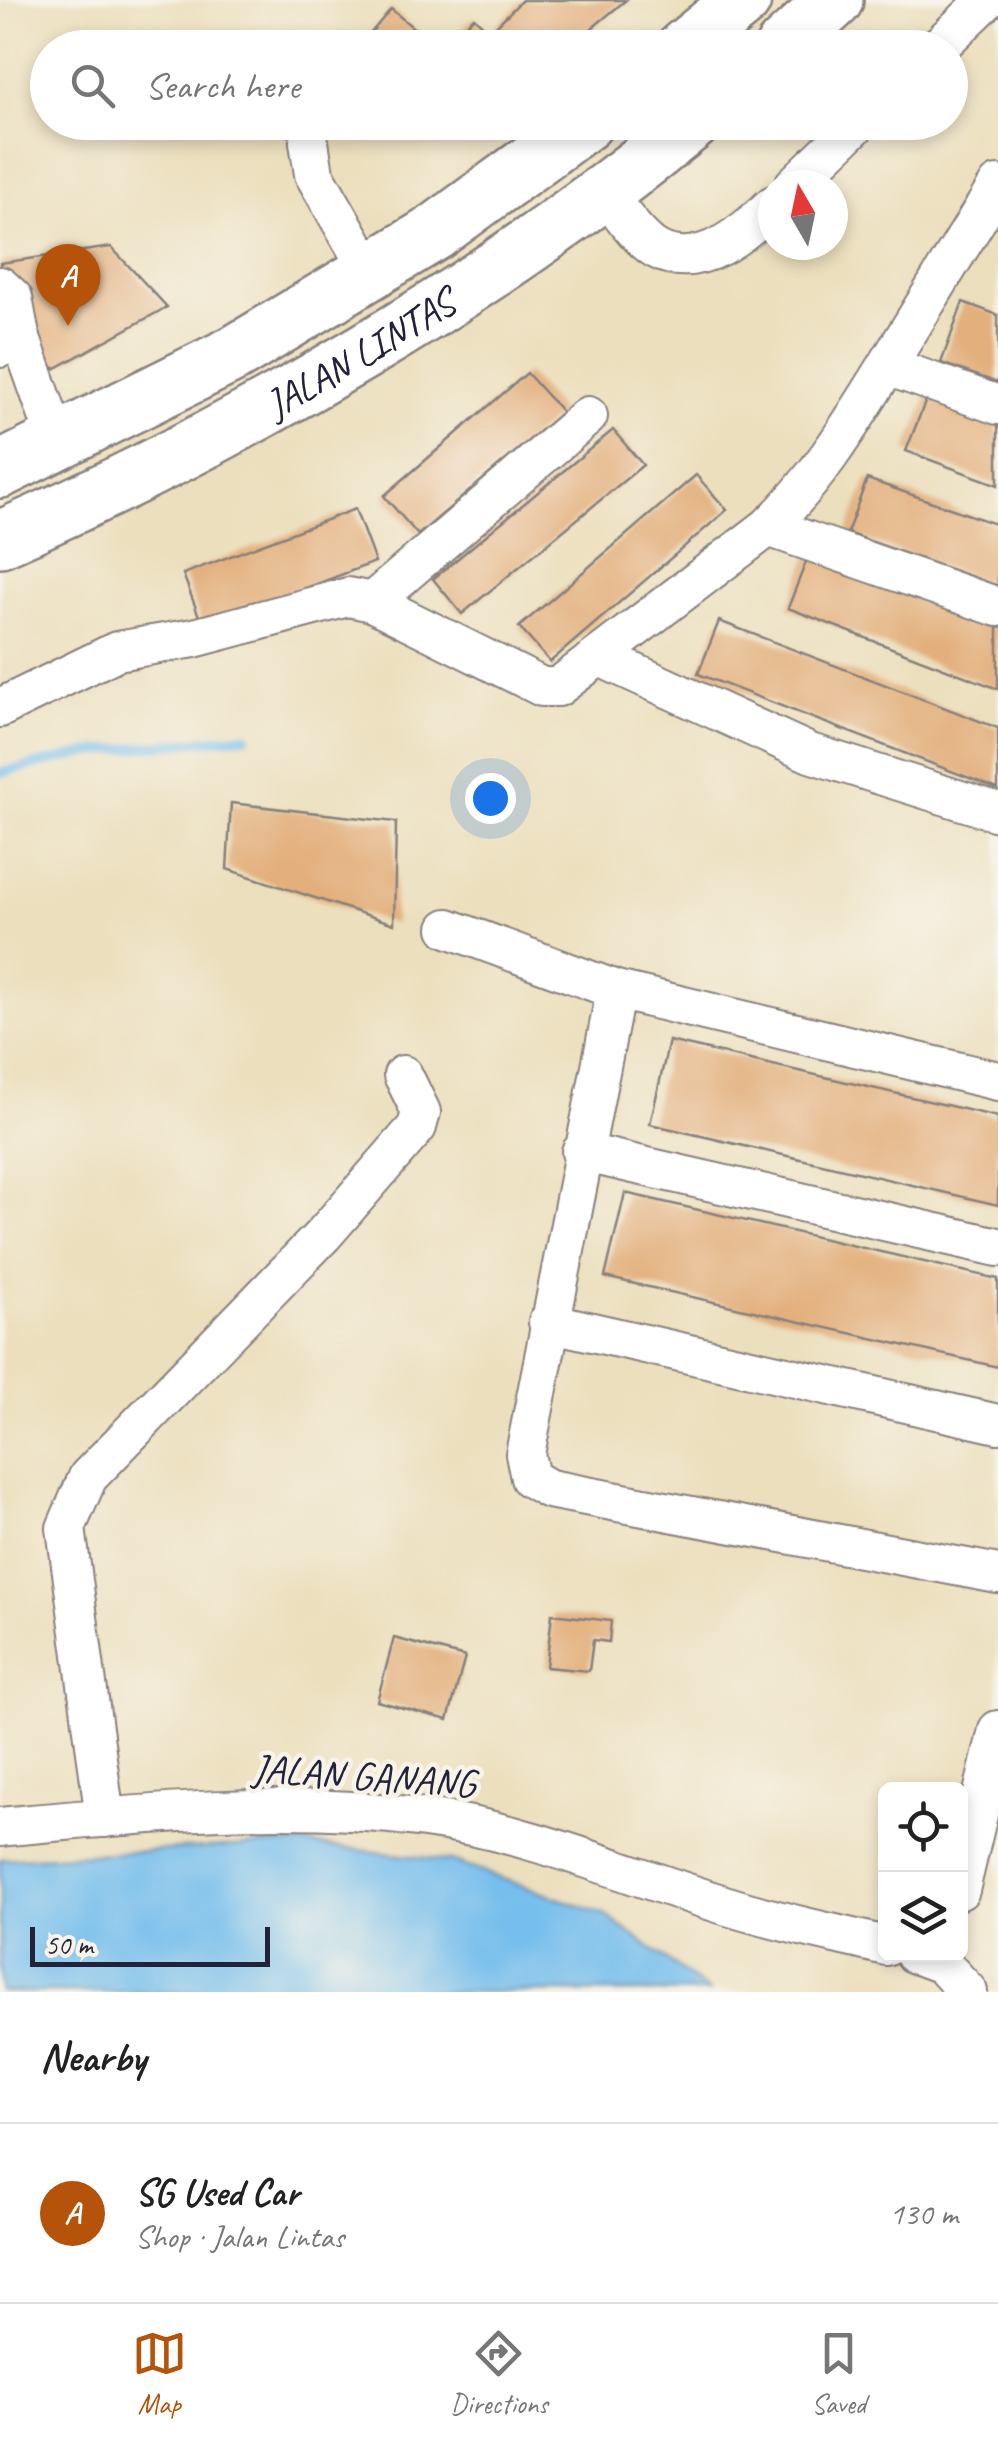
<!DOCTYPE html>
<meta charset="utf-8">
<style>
body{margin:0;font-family:Caveat,sans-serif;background:#f6f6f6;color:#222}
.controls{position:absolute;right:30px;bottom:30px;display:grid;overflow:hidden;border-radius:15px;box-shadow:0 5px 15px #0003}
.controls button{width:90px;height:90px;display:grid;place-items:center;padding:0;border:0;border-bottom:2px solid #e0e0e0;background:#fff;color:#222;font:50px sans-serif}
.compass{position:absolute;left:758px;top:170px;width:90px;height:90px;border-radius:50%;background:#fff;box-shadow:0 5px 15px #0003;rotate:351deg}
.scale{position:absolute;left:30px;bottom:25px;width:240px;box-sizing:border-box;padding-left:10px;border:5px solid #22223b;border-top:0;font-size:28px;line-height:35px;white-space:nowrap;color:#22223b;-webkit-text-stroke:8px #f7f3e8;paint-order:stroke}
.you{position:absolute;left:490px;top:798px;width:35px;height:35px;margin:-25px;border:8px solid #fff;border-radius:50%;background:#1a73e8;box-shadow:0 0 0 15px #1a73e833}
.badge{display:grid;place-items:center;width:65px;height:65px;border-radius:50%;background:#b45309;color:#fff;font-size:32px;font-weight:700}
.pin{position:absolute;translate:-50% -82px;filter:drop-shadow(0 2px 5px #0008)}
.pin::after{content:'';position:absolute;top:52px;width:35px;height:30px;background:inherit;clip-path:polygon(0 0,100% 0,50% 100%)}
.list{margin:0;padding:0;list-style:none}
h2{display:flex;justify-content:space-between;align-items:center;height:130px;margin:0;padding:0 40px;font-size:42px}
h2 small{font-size:32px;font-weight:400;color:#767676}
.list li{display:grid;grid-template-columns:65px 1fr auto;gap:30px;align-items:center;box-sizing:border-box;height:180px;padding:0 40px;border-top:2px solid #e0e0e0}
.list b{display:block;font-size:38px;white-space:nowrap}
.list p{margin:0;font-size:32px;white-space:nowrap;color:#767676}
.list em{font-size:32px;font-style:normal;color:#767676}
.icon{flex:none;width:55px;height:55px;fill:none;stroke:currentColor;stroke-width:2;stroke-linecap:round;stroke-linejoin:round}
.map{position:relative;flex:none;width:998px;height:1992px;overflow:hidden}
.search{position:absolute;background:#fff;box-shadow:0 5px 15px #0003;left:30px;right:30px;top:30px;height:110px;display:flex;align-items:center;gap:25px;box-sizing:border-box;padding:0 35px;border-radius:55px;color:#767676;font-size:38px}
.sheet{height:310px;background:#fff}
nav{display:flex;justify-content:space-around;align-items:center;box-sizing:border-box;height:140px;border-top:2px solid #e0e0e0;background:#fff;font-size:28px;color:#767676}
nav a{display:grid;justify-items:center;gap:5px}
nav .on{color:#b45309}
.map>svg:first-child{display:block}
.water{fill:#75beed;stroke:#4c7094;stroke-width:2.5}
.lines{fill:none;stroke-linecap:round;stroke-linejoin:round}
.stream{stroke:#75beed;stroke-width:10}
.building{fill:#e3af7c}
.minor-casing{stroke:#87807c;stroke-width:42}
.highway-casing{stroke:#87807c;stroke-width:60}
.minor{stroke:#fff;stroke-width:38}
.highway{stroke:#fff;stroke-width:55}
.labels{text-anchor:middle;stroke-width:9;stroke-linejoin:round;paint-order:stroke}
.street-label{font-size:40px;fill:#22223b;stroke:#f7f3e8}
</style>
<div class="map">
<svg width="998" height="1992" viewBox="0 0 998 1992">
<rect width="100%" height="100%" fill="#f7f3e8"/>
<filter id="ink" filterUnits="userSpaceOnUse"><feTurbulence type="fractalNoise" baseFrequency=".01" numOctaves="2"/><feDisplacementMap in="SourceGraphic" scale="20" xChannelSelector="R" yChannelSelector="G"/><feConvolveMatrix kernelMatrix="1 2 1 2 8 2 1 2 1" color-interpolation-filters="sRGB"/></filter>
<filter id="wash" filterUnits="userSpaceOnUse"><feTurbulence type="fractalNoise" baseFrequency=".0048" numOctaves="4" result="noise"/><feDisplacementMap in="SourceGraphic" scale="40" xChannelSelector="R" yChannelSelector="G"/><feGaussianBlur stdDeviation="2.25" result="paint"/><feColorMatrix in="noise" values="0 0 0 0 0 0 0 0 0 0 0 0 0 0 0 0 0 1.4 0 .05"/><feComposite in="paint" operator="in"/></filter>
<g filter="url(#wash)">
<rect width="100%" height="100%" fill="#ecdfbd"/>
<path class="water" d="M 299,1843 L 451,1861 L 604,1914 L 710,1992 L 0,1992 L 0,1859 Z"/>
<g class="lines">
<path class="stream" d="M 0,773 L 92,752 L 246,736"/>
</g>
<g id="blocks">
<path class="building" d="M 522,0 L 626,0 L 568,48 L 451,48 L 446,43 L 474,17 L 490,32 Z
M 391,9 L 437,48 L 358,48 Z
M 111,247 L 167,307 L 54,369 L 0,290 L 0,263 Z
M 963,302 L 998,315 L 998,383 L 941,363 Z
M 527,373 L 562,412 L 418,535 L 384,496 Z
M 927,397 L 998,424 L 998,485 L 906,451 Z
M 613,430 L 643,465 L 462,614 L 433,579 Z
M 696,475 L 727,510 L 550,662 L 519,627 Z
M 867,479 L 998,525 L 998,586 L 847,533 Z
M 355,509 L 375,562 L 203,627 L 183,574 Z
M 809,554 L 998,627 L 998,689 L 788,608 Z
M 719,621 L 998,728 L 998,789 L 698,674 Z
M 231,803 L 396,822 L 394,924 L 227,869 Z
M 669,1041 L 998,1117 L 998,1205 L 650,1124 Z
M 625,1193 L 998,1279 L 998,1367 L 605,1277 Z
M 552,1614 L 611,1621 L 609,1642 L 593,1640 L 589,1671 L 546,1667 Z
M 394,1638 L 465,1657 L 448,1720 L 377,1701 Z"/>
</g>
</g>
<g filter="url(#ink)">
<use href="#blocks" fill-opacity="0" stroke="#87807c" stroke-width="2.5"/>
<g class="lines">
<defs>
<path id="minor" d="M 937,48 L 987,0
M 309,142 L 314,174 L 370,272
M 794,185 L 859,122
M 603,191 C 618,208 637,238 656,249 C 699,273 745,232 773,205
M 0,286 L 13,298 L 20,336 L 0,348
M 20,336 L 58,444
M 887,366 L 998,185
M 768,527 L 998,607
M 372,602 L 588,416
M 602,658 L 810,753 L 998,812
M 0,708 L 117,651 L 194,638 L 348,597 L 372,602 L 542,687 L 558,687 L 768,527 C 818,479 851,424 887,366 L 998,405
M 448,928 L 616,990 L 998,1081
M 616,990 L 525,1454 L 530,1478 L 549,1489 L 998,1574
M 581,1152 L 998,1247
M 548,1322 L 998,1424
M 105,1818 L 66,1528 L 88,1477 L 324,1234 L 417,1127 L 421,1112 L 403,1075
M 0,1827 C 140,1814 284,1799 425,1818 C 531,1832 629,1876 731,1907 C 781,1923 834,1933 886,1946
M 960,1890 L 998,1730
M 915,1954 L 942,1964 L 968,1992"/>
<g id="highway">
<path d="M 684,48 L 743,0"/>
<path d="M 783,48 L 835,0"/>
<path d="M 0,470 L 234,354 L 434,233 L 586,122"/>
<path id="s1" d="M 0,539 C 240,434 490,289 693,122"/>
</g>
</defs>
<use href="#minor" class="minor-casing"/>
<use href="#highway" class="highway-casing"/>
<use href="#minor" class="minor"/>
<use href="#highway" class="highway"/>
</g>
</g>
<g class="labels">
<g class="street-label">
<text dy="14" stroke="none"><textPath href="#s1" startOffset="405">JALAN LINTAS</textPath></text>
<text transform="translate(364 1775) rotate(4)" y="14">JALAN GANANG</text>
</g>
</g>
</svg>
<div class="controls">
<button><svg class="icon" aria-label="locate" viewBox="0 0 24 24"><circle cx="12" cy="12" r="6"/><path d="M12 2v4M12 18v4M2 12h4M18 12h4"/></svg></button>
<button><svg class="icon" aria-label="layers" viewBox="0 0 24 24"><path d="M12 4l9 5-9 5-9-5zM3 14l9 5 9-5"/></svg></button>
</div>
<svg class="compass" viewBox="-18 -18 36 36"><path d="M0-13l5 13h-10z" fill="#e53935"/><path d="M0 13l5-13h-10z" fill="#767676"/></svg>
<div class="scale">50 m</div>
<div class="you"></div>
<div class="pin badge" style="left:68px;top:326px">A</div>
<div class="search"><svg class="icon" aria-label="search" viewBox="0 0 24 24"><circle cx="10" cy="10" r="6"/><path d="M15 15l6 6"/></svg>Search here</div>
</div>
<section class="sheet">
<h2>Nearby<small></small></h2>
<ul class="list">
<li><span class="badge">A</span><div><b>SG Used Car</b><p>Shop · Jalan Lintas</p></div><em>130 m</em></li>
</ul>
</section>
<nav>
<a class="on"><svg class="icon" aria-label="map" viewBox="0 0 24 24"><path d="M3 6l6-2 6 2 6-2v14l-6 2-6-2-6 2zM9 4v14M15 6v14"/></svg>Map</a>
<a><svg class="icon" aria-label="directions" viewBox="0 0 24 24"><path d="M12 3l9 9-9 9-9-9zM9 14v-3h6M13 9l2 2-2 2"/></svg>Directions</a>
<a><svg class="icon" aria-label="saved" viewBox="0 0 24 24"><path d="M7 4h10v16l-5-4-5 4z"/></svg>Saved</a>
</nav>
